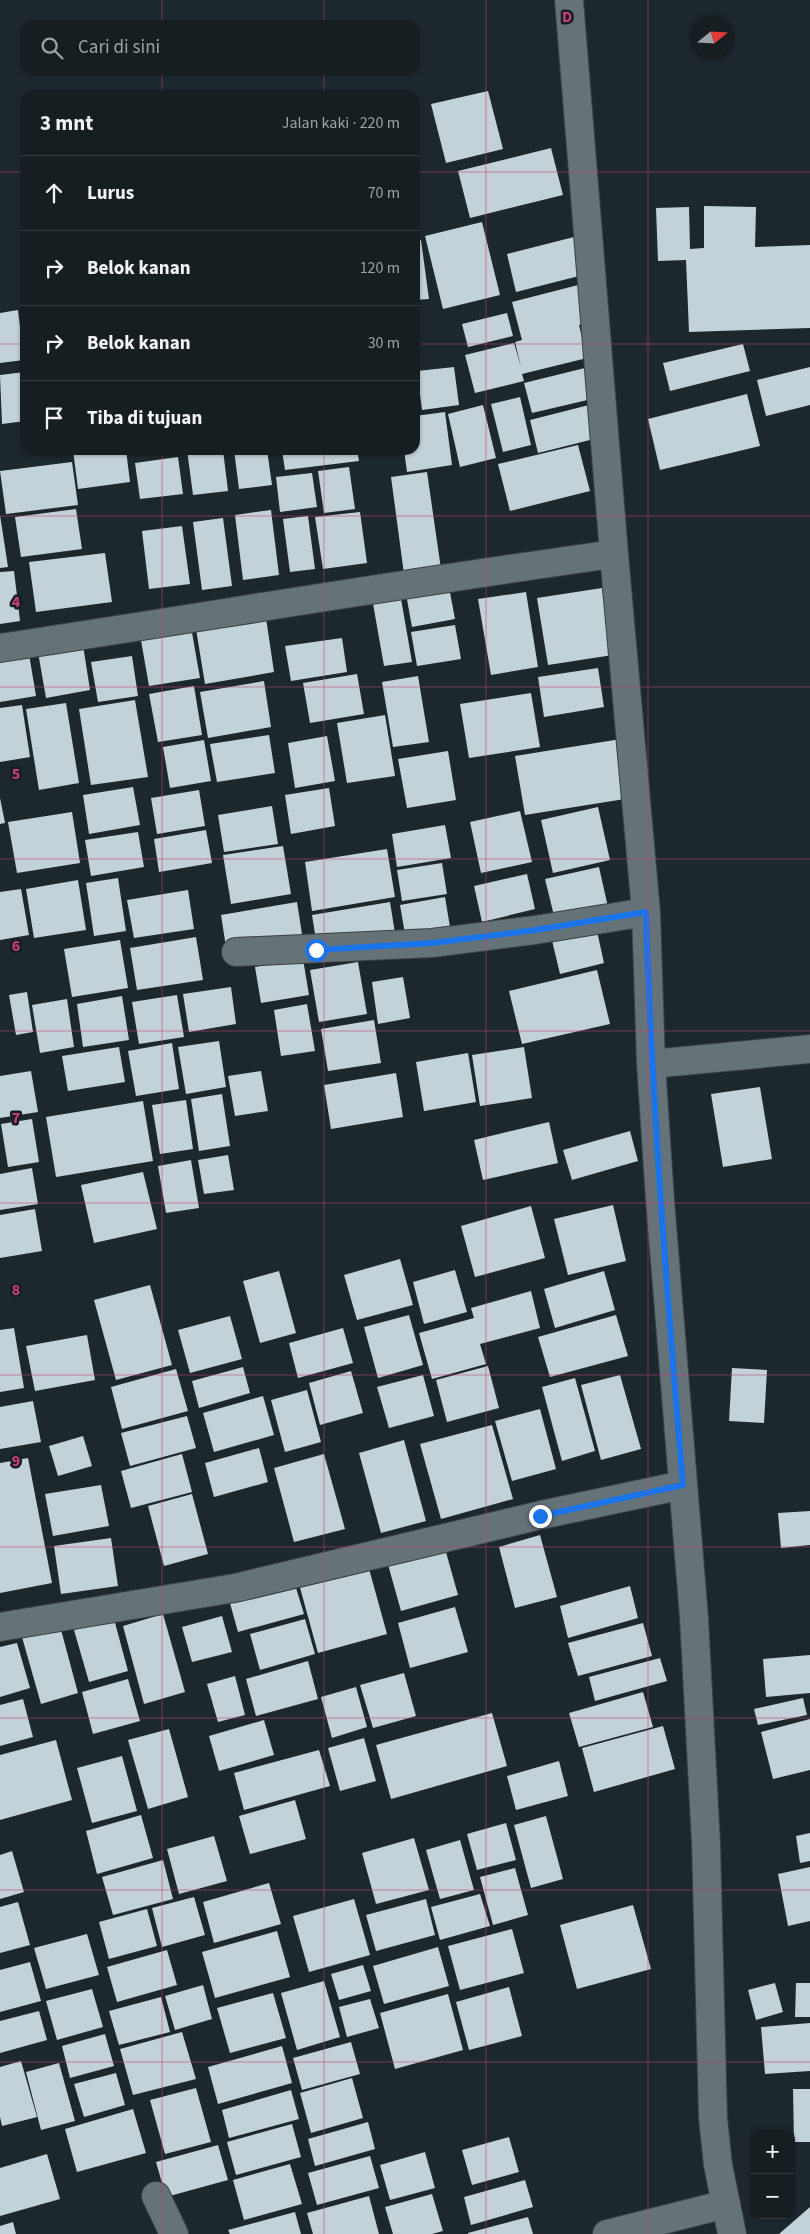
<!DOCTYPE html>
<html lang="id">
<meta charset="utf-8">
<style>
body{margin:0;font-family:"Source Sans 3",sans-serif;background:#1f272a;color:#f1f3f6}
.controls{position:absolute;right:15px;bottom:15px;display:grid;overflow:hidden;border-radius:10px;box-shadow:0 1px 4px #0004}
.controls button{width:45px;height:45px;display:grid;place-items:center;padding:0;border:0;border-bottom:1px solid #353c40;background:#161e22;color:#f1f3f6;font:25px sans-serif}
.compass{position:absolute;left:690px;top:15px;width:45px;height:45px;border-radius:50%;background:#161e22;box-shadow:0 1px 4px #0004;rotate:72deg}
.stop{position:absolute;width:15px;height:15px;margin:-11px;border:4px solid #1a73e8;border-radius:50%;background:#fff}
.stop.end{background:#1a73e8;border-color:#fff;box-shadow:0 1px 5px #0008}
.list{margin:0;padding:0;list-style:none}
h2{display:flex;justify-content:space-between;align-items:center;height:65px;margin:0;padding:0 20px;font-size:21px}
h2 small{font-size:16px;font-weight:400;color:#9ea2a5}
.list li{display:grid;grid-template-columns:32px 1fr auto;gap:15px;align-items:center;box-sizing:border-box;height:75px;padding:0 20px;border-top:1px solid #353c40}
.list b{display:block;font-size:19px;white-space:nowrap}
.list em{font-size:16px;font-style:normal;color:#9ea2a5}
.icon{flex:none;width:28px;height:28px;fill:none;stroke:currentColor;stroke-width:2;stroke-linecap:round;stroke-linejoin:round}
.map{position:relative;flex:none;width:810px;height:2234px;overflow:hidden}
.search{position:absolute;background:#161e22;box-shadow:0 1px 4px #0004;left:20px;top:20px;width:400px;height:55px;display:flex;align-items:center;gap:12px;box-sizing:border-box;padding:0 18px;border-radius:15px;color:#9ea2a5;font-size:19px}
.panel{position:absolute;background:#161e22;box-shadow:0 1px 4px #0004;left:20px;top:90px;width:400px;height:365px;border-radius:15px}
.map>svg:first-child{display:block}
.building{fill:#c3d1d8}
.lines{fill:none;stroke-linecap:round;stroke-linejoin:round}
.street-casing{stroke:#394247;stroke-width:30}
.street{stroke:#657278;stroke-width:28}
.route{stroke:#1a73e8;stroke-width:6}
.grid{fill:none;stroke:#c63f76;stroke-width:1;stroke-opacity:0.55}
.grid-label{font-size:16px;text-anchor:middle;font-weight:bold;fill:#c63f76;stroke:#141e24;stroke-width:5;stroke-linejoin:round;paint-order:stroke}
</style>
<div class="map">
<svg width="810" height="2234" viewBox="0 0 810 2234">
<rect width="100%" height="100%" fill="#1d282e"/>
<path class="building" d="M 488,91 L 503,149 L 446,163 L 431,104 Z
M 551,148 L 563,195 L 470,218 L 458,171 Z
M 704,206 L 756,207 L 755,247 L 810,245 L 810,328 L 689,332 L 686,260 L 658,261 L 656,208 L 689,207 L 690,249 L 704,248 Z
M 482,222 L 500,295 L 443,309 L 425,236 Z
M 574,237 L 583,275 L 516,292 L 507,254 Z
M 421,240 L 429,299 L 415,300 L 415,241 Z
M 582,284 L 591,323 L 579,325 L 587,358 L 522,374 L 524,381 L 475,393 L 465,355 L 514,343 L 521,367 L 515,342 L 522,340 L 512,302 Z
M 18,310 L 24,360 L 0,363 L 0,313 Z
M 507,313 L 513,336 L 468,347 L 462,324 Z
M 743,344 L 750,371 L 670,391 L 663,363 Z
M 454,367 L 459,405 L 422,410 L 417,371 Z
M 589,367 L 596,398 L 532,413 L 524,383 Z
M 810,367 L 810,405 L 766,416 L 757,380 Z
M 25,372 L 25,421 L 2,424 L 0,375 Z
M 747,394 L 760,446 L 660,470 L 648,419 Z
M 520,397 L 531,445 L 503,452 L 491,404 Z
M 593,404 L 602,437 L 538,453 L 530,420 Z
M 483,405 L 496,458 L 460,467 L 448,414 Z
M 445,412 L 452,465 L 407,472 L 404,450 L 415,450 L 415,416 Z
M 578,445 L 590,491 L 510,511 L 498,464 Z
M 73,450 L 126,450 L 130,482 L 78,489 Z
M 144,450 L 172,450 L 172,451 L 145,455 Z
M 187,450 L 223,450 L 228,491 L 193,495 Z
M 234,450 L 267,450 L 272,485 L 239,489 Z
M 282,450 L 357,450 L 359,461 L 285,470 Z
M 178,457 L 183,494 L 140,499 L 135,463 Z
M 72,462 L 78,505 L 6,514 L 0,471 Z
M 349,467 L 355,509 L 324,513 L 318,471 Z
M 427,472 L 441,569 L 404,574 L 391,477 Z
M 312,473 L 317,507 L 280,512 L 276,477 Z
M 76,509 L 82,549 L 21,557 L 15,517 Z
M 271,510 L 279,575 L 243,580 L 235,515 Z
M 360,512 L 367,563 L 323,569 L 315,517 Z
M 0,515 L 8,567 L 0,568 Z
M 308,516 L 315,569 L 290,572 L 283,519 Z
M 223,518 L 232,586 L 202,590 L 193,522 Z
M 182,526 L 190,584 L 149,589 L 142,531 Z
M 105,553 L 112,602 L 36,612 L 29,562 Z
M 14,571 L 20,621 L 0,624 L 0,572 Z
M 449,587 L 455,619 L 412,627 L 406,594 Z
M 602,588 L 613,655 L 548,665 L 537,598 Z
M 526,592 L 538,667 L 491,675 L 478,599 Z
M 400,593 L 412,662 L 384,666 L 372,598 Z
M 265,611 L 274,672 L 205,684 L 195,623 Z
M 190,621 L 200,678 L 149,686 L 139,629 Z
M 455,625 L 461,659 L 417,666 L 411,632 Z
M 342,638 L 347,672 L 291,681 L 285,646 Z
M 83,645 L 90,690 L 46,698 L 38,652 Z
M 29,654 L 36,696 L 0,702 L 0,659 Z
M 132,656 L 138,696 L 98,702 L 91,662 Z
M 598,668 L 604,707 L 544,717 L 538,677 Z
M 357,674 L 364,714 L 310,723 L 303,683 Z
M 418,676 L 429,742 L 393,747 L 382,682 Z
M 264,681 L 271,727 L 208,738 L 200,692 Z
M 194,686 L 202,735 L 158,742 L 149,694 Z
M 531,693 L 540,747 L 469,758 L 460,704 Z
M 135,700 L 148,777 L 91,785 L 79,709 Z
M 66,703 L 79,783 L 39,790 L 26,709 Z
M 22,705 L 30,757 L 0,762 L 0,708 Z
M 385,715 L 395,776 L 347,783 L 337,723 Z
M 269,735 L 275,773 L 217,782 L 210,744 Z
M 327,736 L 335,781 L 295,788 L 288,743 Z
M 621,739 L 631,798 L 525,815 L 515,756 Z
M 204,740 L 211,781 L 170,788 L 163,747 Z
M 448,751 L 456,800 L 407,808 L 398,759 Z
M 133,787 L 140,825 L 89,834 L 83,795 Z
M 329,788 L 335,826 L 291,834 L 285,795 Z
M 199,790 L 205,826 L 157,834 L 151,798 Z
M 0,798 L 5,823 L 0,824 Z
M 272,806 L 278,844 L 224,852 L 218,815 Z
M 598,807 L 610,860 L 553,873 L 541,820 Z
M 520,811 L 532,862 L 481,873 L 470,822 Z
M 72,812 L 80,863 L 17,873 L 8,822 Z
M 445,825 L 451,858 L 397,867 L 392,834 Z
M 206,830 L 212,863 L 159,872 L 154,839 Z
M 138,832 L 144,867 L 91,876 L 85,840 Z
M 283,846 L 291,894 L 231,904 L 223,855 Z
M 387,849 L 395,897 L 312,911 L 305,862 Z
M 442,863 L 447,894 L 402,901 L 397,870 Z
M 599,867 L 610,916 L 557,928 L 545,879 Z
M 527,874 L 535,909 L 482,922 L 474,886 Z
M 118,878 L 126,931 L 94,936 L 86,883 Z
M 78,880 L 86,930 L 34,938 L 26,889 Z
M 21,889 L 29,935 L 0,940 L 0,892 Z
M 188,890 L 194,929 L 134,938 L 127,900 Z
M 445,897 L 451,933 L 406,940 L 400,905 Z
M 297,902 L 304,947 L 228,960 L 221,915 Z
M 390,902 L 397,946 L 319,959 L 312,915 Z
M 595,922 L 604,963 L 560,974 L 550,932 Z
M 196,937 L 203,980 L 137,990 L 130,948 Z
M 120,940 L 128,988 L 72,997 L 64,949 Z
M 303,959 L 309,995 L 261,1003 L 255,967 Z
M 358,962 L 367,1014 L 319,1022 L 310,970 Z
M 597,970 L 610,1024 L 522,1044 L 509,991 Z
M 403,977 L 410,1018 L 378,1024 L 372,982 Z
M 231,987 L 236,1024 L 189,1032 L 183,994 Z
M 27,992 L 33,1032 L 16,1035 L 9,995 Z
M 177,995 L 184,1037 L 139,1044 L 132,1002 Z
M 122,996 L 129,1040 L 83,1047 L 77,1004 Z
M 67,999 L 74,1047 L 40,1053 L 32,1005 Z
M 307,1004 L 315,1051 L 281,1056 L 274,1010 Z
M 374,1020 L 381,1063 L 328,1071 L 321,1029 Z
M 219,1041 L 226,1087 L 186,1094 L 178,1047 Z
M 172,1043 L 179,1089 L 136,1096 L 128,1051 Z
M 119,1047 L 125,1082 L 68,1091 L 62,1056 Z
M 524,1047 L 532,1098 L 480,1106 L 472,1055 Z
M 468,1053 L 476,1102 L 424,1111 L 416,1062 Z
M 31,1071 L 38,1112 L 0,1118 L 0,1076 Z
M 261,1071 L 268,1111 L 235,1116 L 228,1076 Z
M 396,1073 L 403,1117 L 331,1129 L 324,1085 Z
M 760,1087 L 772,1159 L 723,1167 L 711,1094 Z
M 222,1094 L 230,1146 L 199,1151 L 191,1099 Z
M 186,1100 L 193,1149 L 160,1154 L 152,1105 Z
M 143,1101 L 153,1161 L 56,1177 L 46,1117 Z
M 32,1119 L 39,1162 L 8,1167 L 1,1124 Z
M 549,1122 L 558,1163 L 483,1180 L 474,1140 Z
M 630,1131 L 638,1161 L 572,1180 L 563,1150 Z
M 228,1155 L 234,1190 L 204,1194 L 198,1160 Z
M 191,1160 L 199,1208 L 166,1213 L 158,1166 Z
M 32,1168 L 38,1204 L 0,1210 L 0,1174 Z
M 143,1172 L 157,1229 L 94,1243 L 81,1185 Z
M 613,1205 L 626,1261 L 568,1275 L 554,1219 Z
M 531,1206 L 545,1258 L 475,1277 L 461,1226 Z
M 35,1209 L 42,1251 L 0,1258 L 0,1215 Z
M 400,1259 L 413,1305 L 357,1320 L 344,1275 Z
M 455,1270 L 467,1312 L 424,1324 L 413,1282 Z
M 279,1271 L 296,1333 L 260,1343 L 243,1281 Z
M 604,1271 L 615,1310 L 555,1328 L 544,1289 Z
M 150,1285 L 172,1365 L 116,1380 L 94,1300 Z
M 531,1291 L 540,1328 L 480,1344 L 486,1364 L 432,1379 L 419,1333 L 474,1318 L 471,1308 Z
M 409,1315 L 423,1365 L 378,1378 L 364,1327 Z
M 616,1315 L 628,1356 L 550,1377 L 538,1337 Z
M 230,1316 L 242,1359 L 190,1373 L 178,1330 Z
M 14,1328 L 24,1388 L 0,1392 L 0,1330 Z
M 343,1328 L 353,1363 L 298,1378 L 289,1343 Z
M 87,1335 L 95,1380 L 35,1391 L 26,1346 Z
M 488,1366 L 499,1408 L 447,1422 L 436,1380 Z
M 243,1367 L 250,1393 L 199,1408 L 192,1381 Z
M 732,1368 L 767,1370 L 764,1423 L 729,1421 Z
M 176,1369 L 188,1411 L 122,1429 L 111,1387 Z
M 351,1371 L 363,1413 L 320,1425 L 309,1383 Z
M 423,1375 L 434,1416 L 389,1428 L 377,1387 Z
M 620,1375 L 641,1449 L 601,1460 L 581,1385 Z
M 575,1378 L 595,1451 L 562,1461 L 542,1387 Z
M 307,1390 L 321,1442 L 285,1452 L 271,1400 Z
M 263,1396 L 274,1435 L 214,1452 L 203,1413 Z
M 33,1401 L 41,1442 L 0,1449 L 0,1407 Z
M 540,1409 L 556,1469 L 512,1481 L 495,1421 Z
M 187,1416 L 196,1448 L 130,1466 L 121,1433 Z
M 492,1425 L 513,1499 L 441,1519 L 420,1444 Z
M 83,1436 L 92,1466 L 58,1476 L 49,1446 Z
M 404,1440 L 426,1521 L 381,1533 L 359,1453 Z
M 259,1448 L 268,1482 L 214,1497 L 205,1463 Z
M 182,1454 L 192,1492 L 131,1508 L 121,1471 Z
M 324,1454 L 345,1529 L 294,1542 L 274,1468 Z
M 28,1458 L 52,1583 L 0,1593 L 0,1463 Z
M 101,1485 L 109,1526 L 53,1536 L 45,1494 Z
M 192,1494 L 208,1554 L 164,1566 L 148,1506 Z
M 810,1511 L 810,1545 L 781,1548 L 778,1513 Z
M 540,1535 L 557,1597 L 515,1608 L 499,1547 Z
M 111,1538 L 118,1586 L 61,1594 L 54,1546 Z
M 444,1545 L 458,1595 L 401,1611 L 387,1561 Z
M 368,1565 L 387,1634 L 318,1653 L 299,1584 Z
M 293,1578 L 304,1614 L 238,1632 L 228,1596 Z
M 630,1586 L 638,1618 L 568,1638 L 560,1606 Z
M 455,1607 L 468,1652 L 410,1668 L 398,1623 Z
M 163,1614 L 185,1692 L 144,1704 L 123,1626 Z
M 222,1616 L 232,1652 L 192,1662 L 182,1627 Z
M 114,1619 L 128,1671 L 89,1682 L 74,1630 Z
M 305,1619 L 315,1654 L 260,1670 L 250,1634 Z
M 643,1623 L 652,1656 L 578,1676 L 568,1643 Z
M 60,1626 L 78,1693 L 41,1704 L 22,1637 Z
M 17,1643 L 30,1688 L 0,1697 L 0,1647 Z
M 810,1655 L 810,1693 L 766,1697 L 763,1659 Z
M 660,1658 L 667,1681 L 595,1701 L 589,1677 Z
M 308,1661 L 318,1699 L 256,1716 L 246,1679 Z
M 404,1673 L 416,1716 L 373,1728 L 360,1685 Z
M 235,1676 L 245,1715 L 218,1722 L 207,1684 Z
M 128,1679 L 140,1721 L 93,1734 L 82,1692 Z
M 356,1687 L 367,1727 L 332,1738 L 321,1697 Z
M 643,1692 L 653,1727 L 579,1747 L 569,1713 Z
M 803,1698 L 807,1715 L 758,1725 L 754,1709 Z
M 23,1699 L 33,1737 L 0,1746 L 0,1705 Z
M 492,1713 L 507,1766 L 391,1799 L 376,1745 Z
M 810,1719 L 810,1770 L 773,1779 L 761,1732 Z
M 264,1720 L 274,1755 L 219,1771 L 209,1736 Z
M 663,1726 L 675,1769 L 594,1792 L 582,1748 Z
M 169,1729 L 188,1797 L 148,1809 L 128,1740 Z
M 364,1738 L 376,1781 L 340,1791 L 328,1748 Z
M 56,1740 L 72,1800 L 0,1820 L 0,1755 Z
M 319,1750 L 330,1786 L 244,1810 L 234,1773 Z
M 122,1756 L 137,1811 L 92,1823 L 77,1768 Z
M 559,1761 L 568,1796 L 516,1810 L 507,1776 Z
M 295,1800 L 306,1839 L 250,1854 L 239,1816 Z
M 141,1815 L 153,1858 L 97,1874 L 86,1831 Z
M 546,1816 L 563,1879 L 531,1888 L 514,1825 Z
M 506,1823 L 516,1860 L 477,1870 L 467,1834 Z
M 810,1833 L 810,1861 L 800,1863 L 796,1836 Z
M 214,1836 L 227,1881 L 179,1894 L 167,1849 Z
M 414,1838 L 429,1890 L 376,1904 L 362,1853 Z
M 460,1840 L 474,1890 L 440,1899 L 426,1850 Z
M 12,1851 L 24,1892 L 0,1899 L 0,1855 Z
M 163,1860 L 173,1899 L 113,1915 L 102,1877 Z
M 810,1867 L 810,1921 L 788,1926 L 778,1874 Z
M 515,1868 L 528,1915 L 493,1925 L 480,1877 Z
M 269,1883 L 281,1924 L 214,1943 L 203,1902 Z
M 480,1894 L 490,1926 L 440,1940 L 431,1907 Z
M 194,1897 L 205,1935 L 162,1947 L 152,1908 Z
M 354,1899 L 370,1955 L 309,1972 L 293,1916 Z
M 426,1899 L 435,1935 L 376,1951 L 366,1915 Z
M 18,1902 L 30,1945 L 0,1953 L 0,1907 Z
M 633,1905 L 651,1969 L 577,1989 L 560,1925 Z
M 147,1909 L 157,1946 L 109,1959 L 99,1922 Z
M 512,1929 L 524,1973 L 460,1990 L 448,1946 Z
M 277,1931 L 290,1977 L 215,1998 L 202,1952 Z
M 87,1934 L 99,1975 L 46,1989 L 34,1948 Z
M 438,1947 L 449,1986 L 384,2004 L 373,1966 Z
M 167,1950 L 177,1985 L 117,2002 L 107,1967 Z
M 30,1962 L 41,2001 L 0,2012 L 0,1970 Z
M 363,1965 L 371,1991 L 339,2000 L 331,1974 Z
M 324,1981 L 340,2037 L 297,2050 L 281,1993 Z
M 775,1983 L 783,2012 L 756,2020 L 748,1990 Z
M 796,1983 L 810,1983 L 810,2017 L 795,2017 Z
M 203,1985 L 212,2019 L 175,2030 L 165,1996 Z
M 509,1987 L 522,2036 L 469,2050 L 456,2002 Z
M 92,1989 L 103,2027 L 57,2040 L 46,2001 Z
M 273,1993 L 286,2038 L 230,2053 L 217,2008 Z
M 448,1994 L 463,2050 L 395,2069 L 380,2013 Z
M 161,1997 L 170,2032 L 119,2045 L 109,2011 Z
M 370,1999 L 379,2028 L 347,2037 L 339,2007 Z
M 39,2011 L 47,2040 L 0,2053 L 0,2021 Z
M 810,2023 L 810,2071 L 765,2074 L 761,2027 Z
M 182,2032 L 196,2079 L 133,2095 L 120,2049 Z
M 105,2034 L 114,2066 L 70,2078 L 62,2046 Z
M 351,2042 L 360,2074 L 302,2090 L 293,2058 Z
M 282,2046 L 292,2083 L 218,2104 L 208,2067 Z
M 21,2061 L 37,2117 L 2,2126 L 0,2117 L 0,2067 Z
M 59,2063 L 75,2121 L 41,2130 L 26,2072 Z
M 116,2073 L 125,2105 L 84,2117 L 74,2084 Z
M 352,2078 L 363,2118 L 311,2133 L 300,2093 Z
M 196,2088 L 211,2142 L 165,2154 L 150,2100 Z
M 793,2089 L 810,2089 L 810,2142 L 794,2142 Z
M 291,2090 L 299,2119 L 229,2138 L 222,2110 Z
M 133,2109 L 146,2153 L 77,2172 L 65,2129 Z
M 368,2122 L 375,2149 L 315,2166 L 308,2139 Z
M 292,2124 L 301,2157 L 236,2175 L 227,2142 Z
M 509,2137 L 519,2172 L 472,2185 L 462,2150 Z
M 218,2145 L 228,2180 L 166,2197 L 156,2162 Z
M 425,2152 L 435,2188 L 390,2200 L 380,2165 Z
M 47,2154 L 60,2199 L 0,2216 L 0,2168 Z
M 370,2156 L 379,2188 L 317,2205 L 308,2173 Z
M 290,2164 L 302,2204 L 244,2220 L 233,2180 Z
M 525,2180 L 533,2207 L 471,2225 L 464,2197 Z
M 432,2194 L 443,2231 L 432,2234 L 393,2234 L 385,2207 Z
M 369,2196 L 379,2234 L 313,2234 L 307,2213 Z
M 810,2207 L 810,2234 L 779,2234 Z
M 295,2212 L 301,2234 L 230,2234 L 228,2230 Z
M 528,2217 L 533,2234 L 468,2234 L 468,2233 Z
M 13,2222 L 16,2234 L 0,2234 L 0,2226 Z"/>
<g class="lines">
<defs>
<path id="street" d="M 569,0 L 614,554 L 646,912 L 651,1064 L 660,1200 L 694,1618 L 706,1843 L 713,2118 L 718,2165 L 732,2234
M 0,648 C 205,617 409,582 614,554
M 236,952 L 432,943 L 535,930 L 646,912
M 651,1064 L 810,1049
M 0,1627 L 235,1588 L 541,1515 L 683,1485
M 156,2196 L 174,2234
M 607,2234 L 726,2204"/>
</defs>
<use href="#street" class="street-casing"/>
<use href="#street" class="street"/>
</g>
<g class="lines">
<path class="route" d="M 316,950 L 432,943 L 535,930 L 646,912 C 652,1104 667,1294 683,1485 L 540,1516"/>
</g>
<path class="grid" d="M 162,0 L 162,25M 324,0 L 324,25M 486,0 L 486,2234M 648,0 L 648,2234M 162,70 L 162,95M 324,70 L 324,95M 0,172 L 25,172M 415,172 L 810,172M 0,344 L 25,344M 415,344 L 810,344M 162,450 L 162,2234M 324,450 L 324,2234M 0,516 L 810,516M 0,687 L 810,687M 0,859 L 810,859M 0,1031 L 810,1031M 0,1203 L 810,1203M 0,1375 L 810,1375M 0,1547 L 810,1547M 0,1718 L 810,1718M 0,1890 L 810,1890M 0,2062 L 810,2062"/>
<g class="grid-label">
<text x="567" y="22">D</text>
<text x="16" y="607">4</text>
<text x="16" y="779">5</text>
<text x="16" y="951">6</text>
<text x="16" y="1123">7</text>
<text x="16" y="1295">8</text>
<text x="16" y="1466">9</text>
</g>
</svg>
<div class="controls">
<button>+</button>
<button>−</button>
</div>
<svg class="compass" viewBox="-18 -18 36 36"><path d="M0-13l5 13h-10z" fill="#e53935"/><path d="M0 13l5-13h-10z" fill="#9ea2a5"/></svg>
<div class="stop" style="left:316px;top:950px"></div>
<div class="stop end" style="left:540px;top:1516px"></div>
<div class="search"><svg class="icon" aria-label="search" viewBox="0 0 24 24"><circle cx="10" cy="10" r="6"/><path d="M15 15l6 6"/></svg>Cari di sini</div>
<section class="panel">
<h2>3 mnt<small>Jalan kaki · 220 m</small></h2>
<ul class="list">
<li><svg class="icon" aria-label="ahead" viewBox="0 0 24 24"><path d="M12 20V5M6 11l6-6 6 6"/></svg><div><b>Lurus</b></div><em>70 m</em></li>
<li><svg class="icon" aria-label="right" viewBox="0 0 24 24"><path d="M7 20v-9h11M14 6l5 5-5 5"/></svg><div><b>Belok kanan</b></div><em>120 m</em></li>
<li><svg class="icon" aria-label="right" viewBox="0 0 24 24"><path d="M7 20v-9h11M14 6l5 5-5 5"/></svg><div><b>Belok kanan</b></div><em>30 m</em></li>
<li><svg class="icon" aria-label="arrive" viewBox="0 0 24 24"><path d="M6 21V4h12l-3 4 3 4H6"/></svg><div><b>Tiba di tujuan</b></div></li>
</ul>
</section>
</div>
